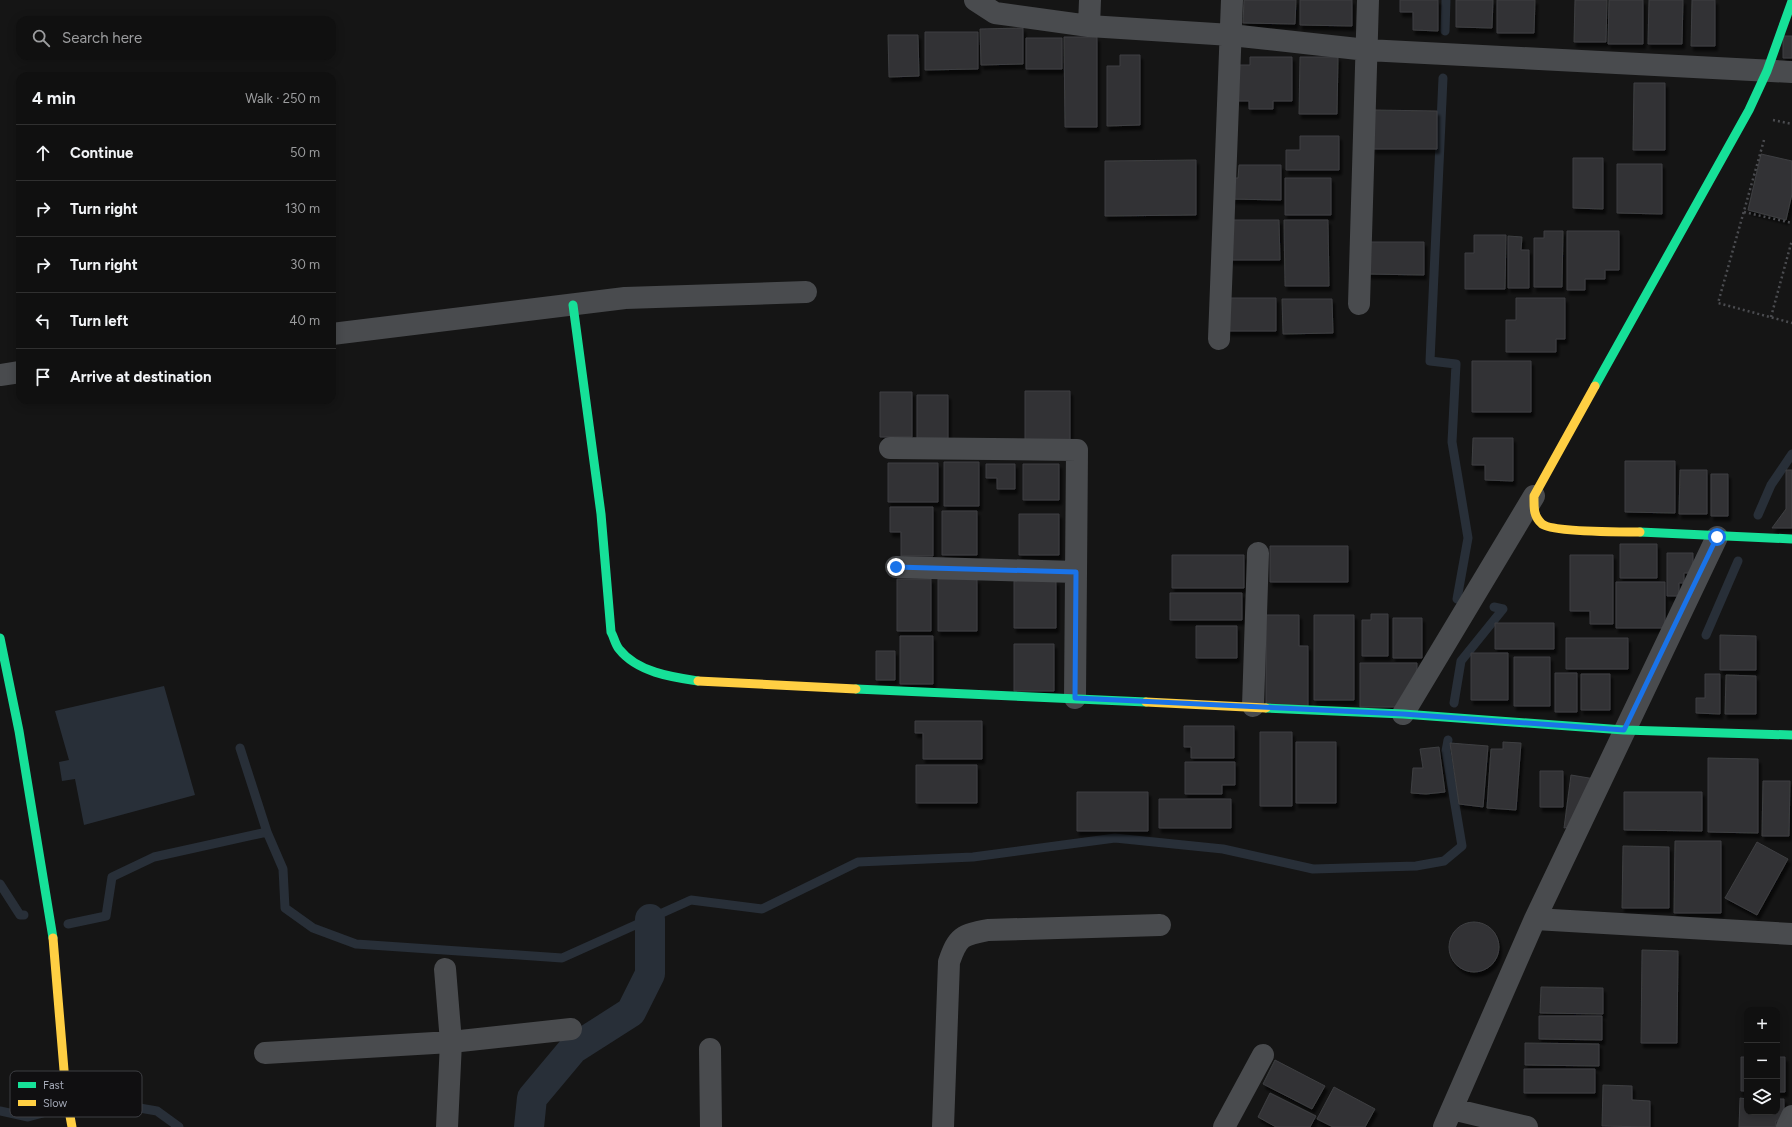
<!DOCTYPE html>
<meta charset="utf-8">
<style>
body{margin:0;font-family:Figtree,sans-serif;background:#191919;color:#f1f3f6}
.controls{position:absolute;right:12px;bottom:12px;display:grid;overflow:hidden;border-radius:8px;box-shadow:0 2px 10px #0003}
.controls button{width:36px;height:36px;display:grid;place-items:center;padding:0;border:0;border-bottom:1px solid #303030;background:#101010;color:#f1f3f6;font:20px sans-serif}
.stop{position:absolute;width:12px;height:12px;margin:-9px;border:3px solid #1a73e8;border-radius:50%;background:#fff}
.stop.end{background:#1a73e8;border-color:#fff;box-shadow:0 1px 4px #0008}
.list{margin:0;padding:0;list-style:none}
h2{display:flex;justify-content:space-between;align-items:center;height:52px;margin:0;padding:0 16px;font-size:17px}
h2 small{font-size:13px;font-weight:400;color:#9c9d9f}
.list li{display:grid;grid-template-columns:26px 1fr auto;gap:12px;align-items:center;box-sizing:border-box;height:56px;padding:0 16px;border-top:1px solid #303030}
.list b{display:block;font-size:15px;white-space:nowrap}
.list em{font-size:13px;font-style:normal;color:#9c9d9f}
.icon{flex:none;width:22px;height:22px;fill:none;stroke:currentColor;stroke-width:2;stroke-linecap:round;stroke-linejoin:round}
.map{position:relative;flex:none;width:1792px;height:1127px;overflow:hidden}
.search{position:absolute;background:#101010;box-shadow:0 2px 10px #0003;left:16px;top:16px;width:320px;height:44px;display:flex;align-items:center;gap:10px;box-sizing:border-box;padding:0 14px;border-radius:12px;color:#9c9d9f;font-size:15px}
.panel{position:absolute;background:#101010;box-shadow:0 2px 10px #0003;left:16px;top:72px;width:320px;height:332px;border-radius:12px}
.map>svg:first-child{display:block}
.water{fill:#282f38}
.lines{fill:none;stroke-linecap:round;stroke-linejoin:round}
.stream{stroke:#282f38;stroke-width:9}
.canal{stroke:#282f38;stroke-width:30}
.building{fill:#333335;stroke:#3e3f42;filter:url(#shadow)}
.path{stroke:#4b4c50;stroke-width:2.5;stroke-dasharray:2 3;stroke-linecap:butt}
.street{stroke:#494b4e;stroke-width:22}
.fast{stroke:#16e098;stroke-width:9}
.slow{stroke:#ffcf43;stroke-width:9}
.route{stroke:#1a73e8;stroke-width:5}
.key{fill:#100f11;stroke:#3d3e43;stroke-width:1}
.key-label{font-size:11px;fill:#a5aab8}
</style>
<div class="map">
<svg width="1792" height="1127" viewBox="0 0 1792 1127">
<defs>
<filter id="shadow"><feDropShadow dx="2.5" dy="4.5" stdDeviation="1" flood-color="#0009"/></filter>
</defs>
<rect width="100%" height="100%" fill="#151515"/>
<path class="water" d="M 164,686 L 195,795 L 84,825 L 75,779 L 62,781 L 59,762 L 69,760 L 55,711 Z"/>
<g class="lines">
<path class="stream" d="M 1445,31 L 1446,0
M 1443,78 L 1430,361 L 1456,364 L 1452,442 L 1468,538 L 1457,599
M 1758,515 L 1771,485 L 1792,454
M 1706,635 L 1738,561
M 1454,703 L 1461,661 L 1503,609 L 1494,607
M 240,748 L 267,832
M 0,884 L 20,915 L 24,915
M 68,924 L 106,916 L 112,877 L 154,857 L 267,832 L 283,869 L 285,908 L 313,928 L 356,944 L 562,958 L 691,900 L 762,909 L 858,862 L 973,857 L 1115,838 L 1223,849 L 1313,869 L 1416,866 L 1444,861 L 1462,846 L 1446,751 L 1448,740
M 93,1100 L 157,1111 L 179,1127
M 0,1111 L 28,1117 L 43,1113"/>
<path class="canal" d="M 529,1127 L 532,1098 L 573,1049 L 631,1012 L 650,974 L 650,919"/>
</g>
<path class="building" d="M 1244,0 L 1296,0 L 1295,24 L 1243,23 Z
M 1300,0 L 1352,0 L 1352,26 L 1300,25 Z
M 1400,0 L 1438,0 L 1438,31 L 1413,30 L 1413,12 L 1400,12 Z
M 1456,0 L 1493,0 L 1492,28 L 1456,27 Z
M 1497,0 L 1535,0 L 1534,33 L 1497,33 Z
M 1575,0 L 1607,0 L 1606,42 L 1574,42 Z
M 1609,0 L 1643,0 L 1643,44 L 1608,44 Z
M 1649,0 L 1683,0 L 1682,44 L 1648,44 Z
M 1692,0 L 1715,0 L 1715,46 L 1691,46 Z
M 1023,28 L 1023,64 L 981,65 L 980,29 Z
M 925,32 L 978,32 L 978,69 L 925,70 Z
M 888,35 L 918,35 L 919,76 L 889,77 Z
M 1783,36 L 1792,36 L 1792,58 L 1783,58 Z
M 1064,37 L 1097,37 L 1097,127 L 1065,127 Z
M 1026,38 L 1062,38 L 1062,69 L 1026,69 Z
M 1120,55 L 1140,55 L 1140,125 L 1107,126 L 1107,66 L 1120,66 Z
M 1250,57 L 1292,57 L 1292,101 L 1273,101 L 1273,109 L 1249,109 L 1249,101 L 1237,101 L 1237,65 L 1250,65 Z
M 1300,57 L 1338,57 L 1337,114 L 1299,114 Z
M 1634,83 L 1665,83 L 1665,150 L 1633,150 Z
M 1374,110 L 1437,111 L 1437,149 L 1373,149 Z
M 1300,136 L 1339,136 L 1339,170 L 1286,170 L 1286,150 L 1300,150 Z
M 1761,154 L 1792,161 L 1792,194 L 1786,220 L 1748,210 Z
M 1573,158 L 1603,158 L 1603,209 L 1573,208 Z
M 1196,160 L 1196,215 L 1105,216 L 1105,161 Z
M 1617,164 L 1662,164 L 1662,214 L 1617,213 Z
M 1239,165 L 1281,165 L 1281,200 L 1227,199 L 1227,178 L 1238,178 Z
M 1285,178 L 1331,178 L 1331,215 L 1285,215 Z
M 1230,220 L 1279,220 L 1280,260 L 1230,260 Z
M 1284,220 L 1328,220 L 1329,286 L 1285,286 Z
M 1544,231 L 1563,231 L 1562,287 L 1534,287 L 1534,238 L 1544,238 Z
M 1567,231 L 1619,231 L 1619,270 L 1605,270 L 1605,279 L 1585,279 L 1585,290 L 1567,290 Z
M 1474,235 L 1506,235 L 1505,289 L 1465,289 L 1465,253 L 1474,253 Z
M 1508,236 L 1522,237 L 1521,250 L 1529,250 L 1529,288 L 1508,288 Z
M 1366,242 L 1424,242 L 1424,275 L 1366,274 Z
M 1226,298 L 1276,298 L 1276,331 L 1226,331 Z
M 1516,298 L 1565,298 L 1565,339 L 1556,339 L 1556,352 L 1506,352 L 1506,320 L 1516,320 Z
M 1282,299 L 1332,299 L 1333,333 L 1283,334 Z
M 1472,361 L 1531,361 L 1531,412 L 1472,412 Z
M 1025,391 L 1070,391 L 1070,440 L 1025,440 Z
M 880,392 L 912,392 L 912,437 L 880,437 Z
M 917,395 L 948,395 L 948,439 L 917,439 Z
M 1473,438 L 1513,438 L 1513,481 L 1485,480 L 1485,465 L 1472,465 Z
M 1625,461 L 1675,461 L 1675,513 L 1625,512 Z
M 944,462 L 979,462 L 979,506 L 944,506 Z
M 888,463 L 938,463 L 938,502 L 888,502 Z
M 986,464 L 1015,464 L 1015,489 L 997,489 L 997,478 L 986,478 Z
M 1023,464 L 1059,464 L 1059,500 L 1023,500 Z
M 1680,470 L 1707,470 L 1707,514 L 1679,514 Z
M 1786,470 L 1792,470 L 1792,528 L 1772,528 L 1786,509 Z
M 1711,474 L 1728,474 L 1728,516 L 1711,516 Z
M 890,507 L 933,507 L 933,556 L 901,556 L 901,532 L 890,532 Z
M 942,511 L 977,511 L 977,555 L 942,555 Z
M 1019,514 L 1059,514 L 1059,555 L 1019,555 Z
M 1620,544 L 1657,544 L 1657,578 L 1620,578 Z
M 1270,546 L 1348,546 L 1348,582 L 1270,582 Z
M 1667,553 L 1693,553 L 1693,573 L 1684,573 L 1684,583 L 1679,583 L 1679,596 L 1667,596 Z
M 1172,555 L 1244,555 L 1244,588 L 1172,588 Z
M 1570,555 L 1613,555 L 1613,624 L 1590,624 L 1590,611 L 1570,611 Z
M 897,579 L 931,579 L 931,631 L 897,631 Z
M 938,579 L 977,579 L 977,631 L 938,631 Z
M 1014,581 L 1056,581 L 1056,628 L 1014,628 Z
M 1616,582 L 1665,582 L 1665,628 L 1616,628 Z
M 1170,593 L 1242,593 L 1242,620 L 1170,620 Z
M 1371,614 L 1388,614 L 1388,656 L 1362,656 L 1362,620 L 1371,620 Z
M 1266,615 L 1299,615 L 1299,646 L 1308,646 L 1308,706 L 1266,706 Z
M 1314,615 L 1354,615 L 1354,700 L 1314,700 Z
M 1393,618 L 1422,618 L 1422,658 L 1393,658 Z
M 1495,623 L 1554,623 L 1554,649 L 1495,649 Z
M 1196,626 L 1237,626 L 1237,658 L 1196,658 Z
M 1720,635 L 1756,636 L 1756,670 L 1720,670 Z
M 900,636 L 933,636 L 933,684 L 900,684 Z
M 1566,638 L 1628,638 L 1628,669 L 1566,669 Z
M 1014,644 L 1054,644 L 1054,691 L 1014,691 Z
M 876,651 L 895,651 L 895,680 L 876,680 Z
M 1471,653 L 1508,653 L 1508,700 L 1471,700 Z
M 1514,657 L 1550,657 L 1550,706 L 1514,706 Z
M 1360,663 L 1417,663 L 1417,684 L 1397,707 L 1360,707 Z
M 1555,673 L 1577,673 L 1577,712 L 1555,712 Z
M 1581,674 L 1610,674 L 1610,710 L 1581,710 Z
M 1705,674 L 1720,674 L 1720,714 L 1696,713 L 1696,698 L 1705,698 Z
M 1726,675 L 1756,676 L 1756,714 L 1725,714 Z
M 915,721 L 982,721 L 982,759 L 923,759 L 923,733 L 915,733 Z
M 1184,726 L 1234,726 L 1234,758 L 1191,758 L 1191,747 L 1184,747 Z
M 1260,732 L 1292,732 L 1292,806 L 1260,806 Z
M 1296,742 L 1336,742 L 1336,803 L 1296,803 Z
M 1503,742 L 1521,743 L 1516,810 L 1487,808 L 1491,749 L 1503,749 Z
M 1450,743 L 1488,746 L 1483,807 L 1459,804 Z
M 1439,747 L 1445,792 L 1426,794 L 1411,793 L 1413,768 L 1423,768 L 1420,749 Z
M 1708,758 L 1758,759 L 1758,833 L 1708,832 Z
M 1185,762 L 1235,762 L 1235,785 L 1222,785 L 1222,794 L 1185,794 Z
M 916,765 L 977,765 L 977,803 L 916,803 Z
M 1540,771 L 1563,771 L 1563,807 L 1540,807 Z
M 1571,775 L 1595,779 L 1576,826 L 1564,828 Z
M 1763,781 L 1790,781 L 1789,836 L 1762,836 Z
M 1077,792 L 1148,792 L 1148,831 L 1077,831 Z
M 1624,792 L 1702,792 L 1702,831 L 1624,830 Z
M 1159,799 L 1231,799 L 1231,828 L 1159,828 Z
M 1675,841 L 1721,841 L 1721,913 L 1674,913 Z
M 1757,842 L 1788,859 L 1757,915 L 1725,898 Z
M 1623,846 L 1669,847 L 1669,908 L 1622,908 Z
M1449 947a25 25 0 1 1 50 0a25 25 0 1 1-50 0Z
M 1642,950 L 1678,951 L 1677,1043 L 1641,1043 Z
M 1541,987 L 1603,988 L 1603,1014 L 1540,1013 Z
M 1539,1016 L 1602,1016 L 1602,1040 L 1539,1039 Z
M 1525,1043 L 1599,1044 L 1599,1066 L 1525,1065 Z
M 1741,1057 L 1747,1057 L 1747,1091 L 1741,1091 Z
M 1777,1057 L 1785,1057 L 1785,1092 L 1777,1092 Z
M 1275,1060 L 1325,1086 L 1312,1109 L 1263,1084 Z
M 1524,1069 L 1595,1069 L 1595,1093 L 1524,1093 Z
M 1603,1085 L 1632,1086 L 1632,1100 L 1650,1101 L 1650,1127 L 1602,1126 Z
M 1334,1087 L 1375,1109 L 1365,1127 L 1333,1127 L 1317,1119 Z
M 1270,1093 L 1316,1116 L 1310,1127 L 1276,1127 L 1258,1117 Z
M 1740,1098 L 1747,1099 L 1747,1112 L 1777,1112 L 1777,1099 L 1784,1099 L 1784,1121 L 1776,1121 L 1776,1127 L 1739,1127 Z"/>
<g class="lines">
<path class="path" d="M 1773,120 L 1792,124
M 1764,140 L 1718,303 L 1792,323
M 1744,212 L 1792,223
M 1771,317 L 1792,240"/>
<path class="street" d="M 975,0 L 995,13 L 1089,26 L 1231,35 L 1367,50 L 1792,72
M 1089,26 L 1090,0
M 1359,304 L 1368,0
M 332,334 L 625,298 L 806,292
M 1219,339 L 1232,0
M 0,375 L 20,372
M 890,448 L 1077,450 L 1075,698
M 896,567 L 1076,572
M 1253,706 L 1258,553
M 1403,714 L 1534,496
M 1535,919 L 1792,934
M 445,969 L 451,1042 L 447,1127
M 710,1049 L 711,1127
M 265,1053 L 451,1042 L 571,1029
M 1452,1109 L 1527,1127
M 943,1127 L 949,962 C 958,936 962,935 988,930 L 1160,925
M 1224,1127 L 1263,1055
M 1444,1127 L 1535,919 L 1717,537
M 1787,1127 L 1792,1116"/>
<path class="fast" d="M 573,305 L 601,514 L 611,632 C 614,637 615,644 619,649 C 637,672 671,677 698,681
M 1595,386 L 1749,110 L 1767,71 L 1792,1
M 1640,532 L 1792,539
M 0,638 L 19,731 L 53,938
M 856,689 L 1146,702
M 1266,708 L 1403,714 L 1624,730 L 1792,735"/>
<path class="slow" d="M 1595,386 L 1534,496 C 1534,507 1533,516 1542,524 C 1552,532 1624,532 1640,532
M 698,681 L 856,689
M 1146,702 L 1266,708
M 53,938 L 66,1094 L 72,1127"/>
</g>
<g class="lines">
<path class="route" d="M 896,567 L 1076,572 L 1075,698 L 1403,714 L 1624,730 L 1717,537"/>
</g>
<rect x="10" y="1071" width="132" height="46" rx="6" class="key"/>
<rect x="18" y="1082" width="18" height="6" fill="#16e098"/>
<rect x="18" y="1100" width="18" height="6" fill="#ffcf43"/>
<g class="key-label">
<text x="43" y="1089">Fast</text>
<text x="43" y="1107">Slow</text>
</g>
</svg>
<div class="controls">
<button>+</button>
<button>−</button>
<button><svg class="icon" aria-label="layers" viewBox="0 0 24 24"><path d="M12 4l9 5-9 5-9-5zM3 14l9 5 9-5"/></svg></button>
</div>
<div class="stop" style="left:1717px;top:537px"></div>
<div class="stop end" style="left:896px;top:567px"></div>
<div class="search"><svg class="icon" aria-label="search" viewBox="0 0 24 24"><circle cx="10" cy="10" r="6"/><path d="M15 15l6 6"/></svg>Search here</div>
<section class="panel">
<h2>4 min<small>Walk · 250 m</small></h2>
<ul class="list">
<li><svg class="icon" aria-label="ahead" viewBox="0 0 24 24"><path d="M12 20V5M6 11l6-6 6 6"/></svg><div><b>Continue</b></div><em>50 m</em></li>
<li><svg class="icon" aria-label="right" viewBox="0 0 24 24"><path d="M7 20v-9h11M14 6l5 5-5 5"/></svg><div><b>Turn right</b></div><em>130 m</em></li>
<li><svg class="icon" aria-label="right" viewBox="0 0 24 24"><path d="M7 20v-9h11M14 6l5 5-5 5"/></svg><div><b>Turn right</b></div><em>30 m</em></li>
<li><svg class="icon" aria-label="left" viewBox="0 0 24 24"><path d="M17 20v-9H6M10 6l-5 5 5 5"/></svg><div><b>Turn left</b></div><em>40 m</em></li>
<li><svg class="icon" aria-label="arrive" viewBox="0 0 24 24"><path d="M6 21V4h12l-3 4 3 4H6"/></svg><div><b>Arrive at destination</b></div></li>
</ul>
</section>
</div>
